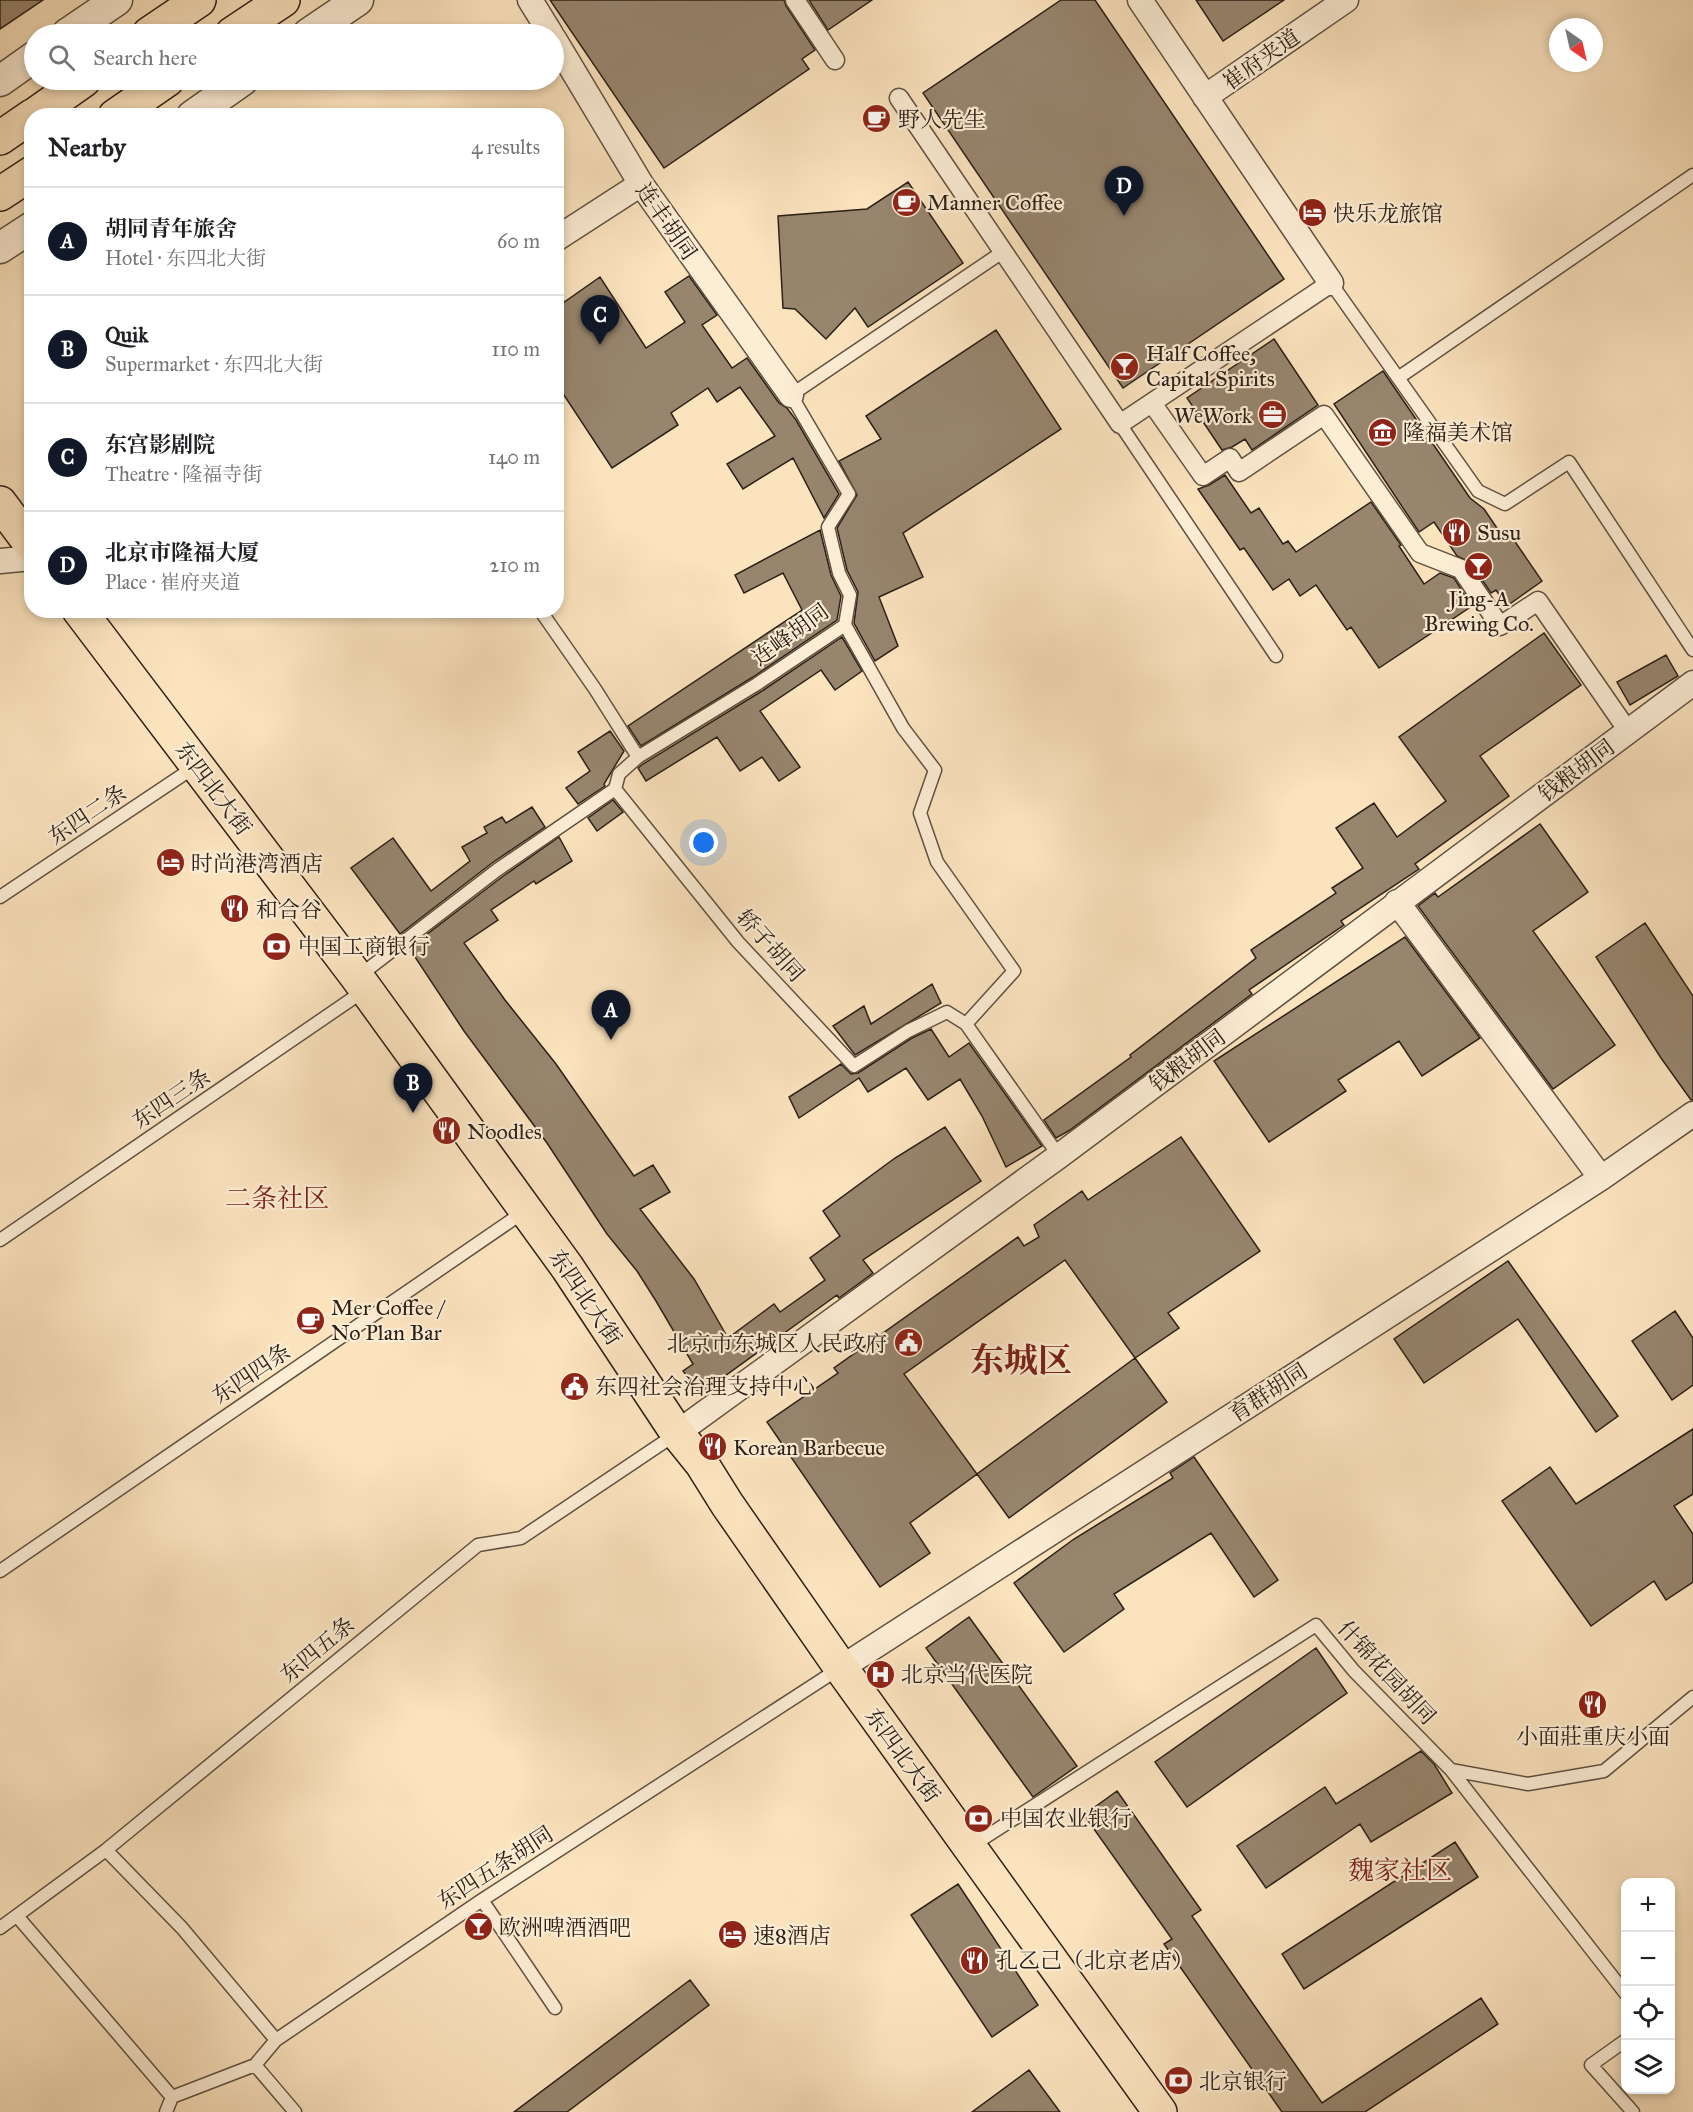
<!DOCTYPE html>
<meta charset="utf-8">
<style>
body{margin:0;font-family:"IM FELL Great Primer","Noto Serif SC",serif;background:#f6f6f6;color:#202124}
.controls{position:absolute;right:18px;bottom:18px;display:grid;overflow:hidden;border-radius:12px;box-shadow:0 3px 9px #0003}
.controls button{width:54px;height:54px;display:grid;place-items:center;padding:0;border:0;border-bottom:2px solid #e0e0e0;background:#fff;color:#202124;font:30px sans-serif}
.compass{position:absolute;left:1549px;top:18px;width:54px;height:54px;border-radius:50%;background:#fff;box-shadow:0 3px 9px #0003;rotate:146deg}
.you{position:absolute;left:704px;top:843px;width:21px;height:21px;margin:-15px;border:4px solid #fff;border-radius:50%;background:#1a73e8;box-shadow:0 0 0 9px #1a73e833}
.badge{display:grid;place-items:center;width:39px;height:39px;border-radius:50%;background:#111827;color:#fff;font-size:20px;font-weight:700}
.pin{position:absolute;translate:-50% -50px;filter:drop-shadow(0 2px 3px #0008)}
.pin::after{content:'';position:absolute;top:32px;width:21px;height:18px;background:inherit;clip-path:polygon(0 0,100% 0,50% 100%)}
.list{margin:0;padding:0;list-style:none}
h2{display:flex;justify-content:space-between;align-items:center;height:78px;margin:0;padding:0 24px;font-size:26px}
h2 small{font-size:20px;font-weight:400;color:#757577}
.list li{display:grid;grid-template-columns:39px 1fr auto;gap:18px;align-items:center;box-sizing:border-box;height:108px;padding:0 24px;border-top:2px solid #e0e0e0}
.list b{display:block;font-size:22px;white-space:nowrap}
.list p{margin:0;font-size:20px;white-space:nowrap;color:#757577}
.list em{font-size:20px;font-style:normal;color:#757577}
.icon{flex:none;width:33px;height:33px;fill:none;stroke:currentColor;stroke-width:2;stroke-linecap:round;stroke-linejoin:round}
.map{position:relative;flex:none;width:1693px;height:2112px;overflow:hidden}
.search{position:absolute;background:#fff;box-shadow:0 3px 9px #0003;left:24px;top:24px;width:540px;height:66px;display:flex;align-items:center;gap:15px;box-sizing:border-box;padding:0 21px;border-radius:33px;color:#757577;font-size:22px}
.panel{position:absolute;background:#fff;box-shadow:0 3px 9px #0003;left:24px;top:108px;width:540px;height:510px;border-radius:24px}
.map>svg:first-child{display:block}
.building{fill:#97856e;stroke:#2b2017;stroke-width:1.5}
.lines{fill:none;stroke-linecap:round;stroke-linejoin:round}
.service-casing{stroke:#5f5141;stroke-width:15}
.pedestrian-casing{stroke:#5f5141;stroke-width:21}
.minor-casing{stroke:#5f5141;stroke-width:27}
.tertiary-casing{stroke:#5f5141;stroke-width:33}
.primary-casing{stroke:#2b2017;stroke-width:36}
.service{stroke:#fcedd5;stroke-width:12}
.pedestrian{stroke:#fcedd5;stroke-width:18}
.minor{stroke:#fcedd5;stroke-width:24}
.tertiary{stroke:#fcedd5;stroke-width:30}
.primary{stroke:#fbe3be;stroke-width:33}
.labels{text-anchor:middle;stroke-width:4.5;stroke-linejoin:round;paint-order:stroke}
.street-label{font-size:22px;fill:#2b2017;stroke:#fcedd5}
.poi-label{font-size:22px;fill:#2b2017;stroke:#fcedd5;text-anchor:start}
.quarter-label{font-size:26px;fill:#7a1f14;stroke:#fcedd5}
.town-label{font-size:34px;font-weight:bold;fill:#7a1f14;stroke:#fcedd5}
</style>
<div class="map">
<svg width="1693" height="2112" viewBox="0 0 1693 2112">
<rect width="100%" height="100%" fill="#fbe3be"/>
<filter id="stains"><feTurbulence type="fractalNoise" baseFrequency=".00333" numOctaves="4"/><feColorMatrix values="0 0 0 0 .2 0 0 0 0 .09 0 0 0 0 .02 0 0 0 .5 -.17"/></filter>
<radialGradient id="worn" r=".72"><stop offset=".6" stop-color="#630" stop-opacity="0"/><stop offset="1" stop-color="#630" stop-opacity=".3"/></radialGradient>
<path class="building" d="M 0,0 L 43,0 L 0,29 Z
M 550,0 L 784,0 L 786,6 L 815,50 L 802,59 L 809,69 L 664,168 Z
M 809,0 L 872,0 L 828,30 Z
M 1061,0 L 1095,0 L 1284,279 L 1123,388 L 923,93 Z
M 1196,0 L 1284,0 L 1223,41 Z
M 908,182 L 963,263 L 868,327 L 855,308 L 826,339 L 795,309 L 783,308 L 778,216 L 867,209 Z
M 689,276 L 717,315 L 702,325 L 732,368 L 747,358 L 779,403 L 787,408 L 796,420 L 839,494 L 824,518 L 793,458 L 743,489 L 727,464 L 775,436 L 740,387 L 717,402 L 708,388 L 671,413 L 678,425 L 612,468 L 556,383 L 556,308 L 600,277 L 646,348 L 685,322 L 665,292 Z
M 996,330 L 1061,429 L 903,533 L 923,577 L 879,597 L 898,646 L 875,661 L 854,623 L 858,592 L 847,570 L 837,528 L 857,495 L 839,461 L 881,439 L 866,416 Z
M 1274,339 L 1318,405 L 1252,450 L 1245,439 L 1232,447 L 1222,450 L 1187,398 Z
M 1383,371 L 1470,498 L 1484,509 L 1501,534 L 1507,530 L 1542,581 L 1507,606 L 1496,590 L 1491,593 L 1470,562 L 1457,556 L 1434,522 L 1419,532 L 1334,404 Z
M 1225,475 L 1251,513 L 1259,508 L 1283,544 L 1288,541 L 1296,552 L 1371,502 L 1401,545 L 1399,546 L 1424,584 L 1440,573 L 1454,578 L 1472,606 L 1379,668 L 1351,627 L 1347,630 L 1316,585 L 1300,596 L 1289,579 L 1273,590 L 1244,548 L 1240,550 L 1198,489 L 1209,485 Z
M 820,530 L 831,575 L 841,596 L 837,620 L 753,677 L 641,746 L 628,726 L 802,610 L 783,573 L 744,593 L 735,575 Z
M 1544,633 L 1581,685 L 1480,756 L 1509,796 L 1415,864 L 1419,869 L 1341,921 L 1344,925 L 1249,990 L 1252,994 L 1070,1130 L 1056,1138 L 1044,1120 L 1131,1057 L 1130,1055 L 1256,958 L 1251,950 L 1336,893 L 1332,888 L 1363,868 L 1336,828 L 1374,803 L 1397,837 L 1446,801 L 1399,737 Z
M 842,637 L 862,671 L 835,690 L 821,670 L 760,711 L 800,767 L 779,781 L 762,757 L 740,771 L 717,737 L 646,781 L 638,768 L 643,764 L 762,691 Z
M 1666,655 L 1678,676 L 1630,705 L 1617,682 Z
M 610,731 L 624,751 L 604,784 L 605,786 L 578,804 L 566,788 L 590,771 L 578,752 Z
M 613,800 L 623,812 L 597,831 L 588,818 Z
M 532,807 L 545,827 L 492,863 L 400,934 L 351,868 L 393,838 L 431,891 L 470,861 L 462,847 L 487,833 L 484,827 L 502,817 L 506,823 Z
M 1540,824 L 1588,892 L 1533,931 L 1615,1045 L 1553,1089 L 1418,906 L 1435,893 L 1438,897 Z
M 559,837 L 572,861 L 536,884 L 534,881 L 491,910 L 498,920 L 464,943 L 505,1000 L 556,1064 L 634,1176 L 653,1165 L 670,1192 L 640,1209 L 694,1279 L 728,1338 L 774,1304 L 780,1312 L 825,1280 L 810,1258 L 840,1236 L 823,1211 L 895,1158 L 945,1127 L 981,1181 L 863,1260 L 873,1273 L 839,1298 L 837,1295 L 700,1394 L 683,1371 L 693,1364 L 656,1301 L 637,1271 L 607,1234 L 547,1143 L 464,1031 L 409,948 L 502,877 Z
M 1645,923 L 1693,996 L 1693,1100 L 1691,1100 L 1661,1058 L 1596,957 Z
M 1405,937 L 1480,1038 L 1422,1076 L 1399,1041 L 1338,1080 L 1346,1091 L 1269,1142 L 1214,1061 Z
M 932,984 L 941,1003 L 855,1055 L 833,1026 L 864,1006 L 871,1024 Z
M 931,1029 L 949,1057 L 969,1043 L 1042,1146 L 1006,1167 L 982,1116 L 960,1079 L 928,1100 L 906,1068 L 868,1092 L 859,1078 L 799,1118 L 789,1097 L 841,1064 L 851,1074 L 858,1073 L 912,1038 Z
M 1181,1137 L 1260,1251 L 1168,1313 L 1179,1328 L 1135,1358 L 1065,1260 L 904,1374 L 977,1474 L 910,1523 L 930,1553 L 880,1587 L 767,1422 L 838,1373 L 834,1368 L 1018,1237 L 1024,1246 L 1039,1237 L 1034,1225 L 1082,1191 L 1088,1200 Z
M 1508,1261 L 1618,1416 L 1596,1432 L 1518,1319 L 1424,1383 L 1394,1339 Z
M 1675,1311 L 1693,1338 L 1693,1385 L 1672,1400 L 1632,1341 Z
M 1135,1358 L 1167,1402 L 1009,1518 L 977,1474 Z
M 1693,1429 L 1693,1494 L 1674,1506 L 1693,1534 L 1693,1582 L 1666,1600 L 1654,1581 L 1591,1626 L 1502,1501 L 1550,1467 L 1576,1504 Z
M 1194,1457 L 1278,1580 L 1254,1597 L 1211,1533 L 1114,1594 L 1124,1609 L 1064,1652 L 1014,1583 L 1074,1539 L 1173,1478 L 1170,1473 Z
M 969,1617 L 1077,1766 L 1033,1797 L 926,1648 Z
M 1316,1648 L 1347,1693 L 1187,1807 L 1155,1762 Z
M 1421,1751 L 1434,1764 L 1452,1793 L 1371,1842 L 1360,1824 L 1266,1888 L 1237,1846 L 1325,1787 L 1336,1804 Z
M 1117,1791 L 1201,1910 L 1192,1916 L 1322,2103 L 1481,1998 L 1498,2024 L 1365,2112 L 1282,2112 L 1164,1944 L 1172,1939 L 1084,1815 Z
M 1455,1842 L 1478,1877 L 1304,1989 L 1282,1954 Z
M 958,1884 L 1038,2005 L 992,2037 L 911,1915 Z
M 690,1980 L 709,2005 L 567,2112 L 514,2112 Z
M 1029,2070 L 1060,2112 L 972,2112 Z"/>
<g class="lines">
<defs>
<path id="service" d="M 1331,283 L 1478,491 L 1505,504 L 1569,462 L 1693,650
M 1398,378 L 1693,175
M 1120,424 L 1276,656
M 540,610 L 595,689 L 638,757 L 619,774 L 615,789 L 738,942 L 854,1066 L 908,1031 L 947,1012 L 966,1024 L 1059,1156
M 845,625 L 903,728 L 935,770 L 920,813 L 937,862 L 1014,971 L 966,1024
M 638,757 L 757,684 L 845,625 L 850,595 L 839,573 L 828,527 L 849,494 L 791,395 L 1004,251
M 0,897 L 196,766
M 359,976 L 497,870 L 615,789
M 0,1240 L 365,990
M 0,1571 L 525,1211
M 1451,1770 L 1626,1994
M 970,1847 L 1316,1625 L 1354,1671 L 1451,1770 L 1528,1784 L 1604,1771 L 1693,1697
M 106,1850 L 182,1928 L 276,2040
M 482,1900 L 555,2008
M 17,1916 L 172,2097
M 0,1928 L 106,1850 L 478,1545 L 521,1538 L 676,1434
M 1626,2040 L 1591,2065 L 1633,2112
M 255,2065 L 295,2112
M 172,2097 L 255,2065 L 276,2040 L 482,1900 L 840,1668
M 166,2112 L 172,2097"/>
<path id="pedestrian" d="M 795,0 L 835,60
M 899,98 L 1120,424 L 1331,283
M 1152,403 L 1203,476 L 1230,458 L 1239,472 L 1324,415 L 1420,553 L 1461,569 L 1500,626 L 1538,601 L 1628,731"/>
<path id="minor" d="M 530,0 L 551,34
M 1140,0 L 1331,283
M 554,39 L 641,184 L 791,395
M 1205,97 L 1346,0
M 556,239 L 641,184
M 0,561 L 32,558
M 1397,902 L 1601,1178
M 677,1433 L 1059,1156 L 1693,683
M 841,1668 L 1601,1178 L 1693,1114"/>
<path id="tertiary" d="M 67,34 L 117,0
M 308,34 L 358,0
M 0,81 L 34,57
M 192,116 L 243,80
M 0,248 L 32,227"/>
<path id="primary" d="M 149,34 L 199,0
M 232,34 L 283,0
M 33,116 L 84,80
M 115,116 L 167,80
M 0,138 L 32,116
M 0,194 L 32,173
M 0,503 L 32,546
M 79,610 L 357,977 L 567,1267 L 677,1433 L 702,1464 L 727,1504 L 841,1668 L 1160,2112"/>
</defs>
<use href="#service" class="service-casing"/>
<use href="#pedestrian" class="pedestrian-casing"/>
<use href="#minor" class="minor-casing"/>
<use href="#tertiary" class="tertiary-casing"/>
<use href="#primary" class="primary-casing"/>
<use href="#service" class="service"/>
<use href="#pedestrian" class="pedestrian"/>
<use href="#minor" class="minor"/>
<use href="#tertiary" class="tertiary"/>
<use href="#primary" class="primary"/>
</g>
<defs>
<symbol id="cafe-disc" viewBox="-11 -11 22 22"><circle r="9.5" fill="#8f2418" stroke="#fcedd5"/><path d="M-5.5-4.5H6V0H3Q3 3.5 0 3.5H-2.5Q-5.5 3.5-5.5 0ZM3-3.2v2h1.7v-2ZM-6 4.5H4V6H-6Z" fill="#fff"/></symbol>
<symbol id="hotel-disc" viewBox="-11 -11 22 22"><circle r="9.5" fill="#8f2418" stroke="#fcedd5"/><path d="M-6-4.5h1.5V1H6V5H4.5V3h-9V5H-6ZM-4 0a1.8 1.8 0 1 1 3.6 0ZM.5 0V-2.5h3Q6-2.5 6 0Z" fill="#fff"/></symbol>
<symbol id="bar-disc" viewBox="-11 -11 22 22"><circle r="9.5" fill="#8f2418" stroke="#fcedd5"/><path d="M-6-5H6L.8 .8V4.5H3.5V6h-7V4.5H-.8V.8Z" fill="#fff"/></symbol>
<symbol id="office-disc" viewBox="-11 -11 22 22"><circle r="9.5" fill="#8f2418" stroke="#fcedd5"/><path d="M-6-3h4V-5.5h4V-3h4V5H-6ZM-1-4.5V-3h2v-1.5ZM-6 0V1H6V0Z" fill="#fff"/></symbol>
<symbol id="museum-disc" viewBox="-11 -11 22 22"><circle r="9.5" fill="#8f2418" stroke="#fcedd5"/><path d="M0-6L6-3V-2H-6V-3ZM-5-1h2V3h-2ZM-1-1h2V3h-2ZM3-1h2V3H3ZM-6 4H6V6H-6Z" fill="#fff"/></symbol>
<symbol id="restaurant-disc" viewBox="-11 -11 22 22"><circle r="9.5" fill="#8f2418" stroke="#fcedd5"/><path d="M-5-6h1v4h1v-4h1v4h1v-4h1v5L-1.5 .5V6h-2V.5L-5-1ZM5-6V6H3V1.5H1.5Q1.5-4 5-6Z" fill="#fff"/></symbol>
<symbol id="bank-disc" viewBox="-11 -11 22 22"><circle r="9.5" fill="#8f2418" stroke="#fcedd5"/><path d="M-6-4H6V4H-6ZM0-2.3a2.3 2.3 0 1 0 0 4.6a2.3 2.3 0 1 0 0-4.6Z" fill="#fff"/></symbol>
<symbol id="civic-disc" viewBox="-11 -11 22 22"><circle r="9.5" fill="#8f2418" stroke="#fcedd5"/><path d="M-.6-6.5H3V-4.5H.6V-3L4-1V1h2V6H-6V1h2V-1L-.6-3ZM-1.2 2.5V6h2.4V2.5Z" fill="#fff"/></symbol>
<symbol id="hospital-disc" viewBox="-11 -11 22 22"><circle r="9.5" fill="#8f2418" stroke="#fcedd5"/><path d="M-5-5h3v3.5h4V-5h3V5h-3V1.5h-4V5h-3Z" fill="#fff"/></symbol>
</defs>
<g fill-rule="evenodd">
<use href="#cafe-disc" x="860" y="102" width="33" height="33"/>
<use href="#cafe-disc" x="890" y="186" width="33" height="33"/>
<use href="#hotel-disc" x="1296" y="196" width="33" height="33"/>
<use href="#bar-disc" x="1108" y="350" width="33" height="33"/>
<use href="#office-disc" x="1256" y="398" width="33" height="33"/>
<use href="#museum-disc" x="1366" y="416" width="33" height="33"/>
<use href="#restaurant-disc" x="1440" y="516" width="33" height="33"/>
<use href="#bar-disc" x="1462" y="550" width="33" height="33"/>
<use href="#hotel-disc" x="154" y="846" width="33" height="33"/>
<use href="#restaurant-disc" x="218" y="892" width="33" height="33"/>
<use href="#bank-disc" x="260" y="930" width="33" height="33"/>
<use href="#restaurant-disc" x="430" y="1114" width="33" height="33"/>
<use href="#cafe-disc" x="294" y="1304" width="33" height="33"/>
<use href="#civic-disc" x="892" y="1326" width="33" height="33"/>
<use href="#civic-disc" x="558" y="1370" width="33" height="33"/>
<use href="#restaurant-disc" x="696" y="1430" width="33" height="33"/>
<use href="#hospital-disc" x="864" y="1658" width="33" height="33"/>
<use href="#restaurant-disc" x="1576" y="1688" width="33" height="33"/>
<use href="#bank-disc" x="962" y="1802" width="33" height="33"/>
<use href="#bar-disc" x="462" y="1910" width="33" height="33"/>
<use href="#hotel-disc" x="716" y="1918" width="33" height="33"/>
<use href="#restaurant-disc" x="958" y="1944" width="33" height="33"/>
<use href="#bank-disc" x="1162" y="2064" width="33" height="33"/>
</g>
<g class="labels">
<g class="street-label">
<text transform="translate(1261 59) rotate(-35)" y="8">崔府夹道</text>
<text transform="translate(667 221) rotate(55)" y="8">连丰胡同</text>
<text transform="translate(790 634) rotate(-36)" y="8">连峰胡同</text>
<text transform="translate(1576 770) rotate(-37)" y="8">钱粮胡同</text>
<text transform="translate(214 788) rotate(53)" y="8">东四北大街</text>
<text transform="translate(87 814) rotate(-34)" y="8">东四二条</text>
<text transform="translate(771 945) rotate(48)" y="8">轿子胡同</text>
<text transform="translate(1187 1060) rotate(-37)" y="8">钱粮胡同</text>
<text transform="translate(171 1098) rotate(-34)" y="8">东四三条</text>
<text transform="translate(586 1297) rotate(56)" y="8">东四北大街</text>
<text transform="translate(251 1373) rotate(-34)" y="8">东四四条</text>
<text transform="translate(1268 1392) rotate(-33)" y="8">育群胡同</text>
<text transform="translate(317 1649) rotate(-40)" y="8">东四五条</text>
<text transform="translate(1387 1672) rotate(47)" y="8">什锦花园胡同</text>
<text transform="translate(903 1755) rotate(54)" y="8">东四北大街</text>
<text transform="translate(495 1867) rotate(-33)" y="8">东四五条胡同</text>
</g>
<g class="poi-label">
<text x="898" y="127">野人先生</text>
<text x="927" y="210">Manner Coffee</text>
<text x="1333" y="221">快乐龙旅馆</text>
<text x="1146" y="361">Half Coffee,<tspan x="1146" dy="25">Capital Spirits</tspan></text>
<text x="1252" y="423" text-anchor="end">WeWork</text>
<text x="1403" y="440">隆福美术馆</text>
<text x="1477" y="540">Susu</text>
<text x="1479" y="606" text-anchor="middle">Jing-A<tspan x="1479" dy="25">Brewing Co.</tspan></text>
<text x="191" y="871">时尚港湾酒店</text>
<text x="256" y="917">和合谷</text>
<text x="298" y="954">中国工商银行</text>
<text x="467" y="1139">Noodles</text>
<text x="331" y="1315">Mer Coffee /<tspan x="331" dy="25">No Plan Bar</tspan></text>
<text x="887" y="1351" text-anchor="end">北京市东城区人民政府</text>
<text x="595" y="1394">东四社会治理支持中心</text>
<text x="733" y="1455">Korean Barbecue</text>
<text x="901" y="1682">北京当代医院</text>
<text x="1593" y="1744" text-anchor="middle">小面莊重庆小面</text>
<text x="1000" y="1826">中国农业银行</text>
<text x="499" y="1935">欧洲啤酒酒吧</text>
<text x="753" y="1943">速8酒店</text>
<text x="996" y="1968">孔乙己（北京老店）</text>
<text x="1199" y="2089">北京银行</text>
</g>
<g class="quarter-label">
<text x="277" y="1207">二条社区</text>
<text x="1400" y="1879">魏家社区</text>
</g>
<g class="town-label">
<text x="1021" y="1372">东城区</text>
</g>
</g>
<rect width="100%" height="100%" filter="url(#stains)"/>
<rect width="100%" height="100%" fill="url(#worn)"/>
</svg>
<div class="controls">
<button>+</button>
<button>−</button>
<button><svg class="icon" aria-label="locate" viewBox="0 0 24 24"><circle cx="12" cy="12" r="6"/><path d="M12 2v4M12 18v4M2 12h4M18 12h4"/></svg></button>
<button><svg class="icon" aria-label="layers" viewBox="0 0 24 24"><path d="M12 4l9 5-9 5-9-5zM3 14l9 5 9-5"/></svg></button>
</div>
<svg class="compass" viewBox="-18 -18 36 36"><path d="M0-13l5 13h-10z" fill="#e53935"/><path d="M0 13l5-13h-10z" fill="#757577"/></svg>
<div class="you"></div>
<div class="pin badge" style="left:611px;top:1040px">A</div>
<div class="pin badge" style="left:413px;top:1113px">B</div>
<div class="pin badge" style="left:600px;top:345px">C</div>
<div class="pin badge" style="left:1124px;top:216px">D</div>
<div class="search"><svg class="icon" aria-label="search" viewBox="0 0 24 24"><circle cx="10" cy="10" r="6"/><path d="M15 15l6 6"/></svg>Search here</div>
<section class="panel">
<h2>Nearby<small>4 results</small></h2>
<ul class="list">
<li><span class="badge">A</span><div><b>胡同青年旅舍</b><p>Hotel · 东四北大街</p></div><em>60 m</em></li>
<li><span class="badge">B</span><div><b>Quik</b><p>Supermarket · 东四北大街</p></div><em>110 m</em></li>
<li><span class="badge">C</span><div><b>东宫影剧院</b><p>Theatre · 隆福寺街</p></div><em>140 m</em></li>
<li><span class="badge">D</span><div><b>北京市隆福大厦</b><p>Place · 崔府夹道</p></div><em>210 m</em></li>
</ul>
</section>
</div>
